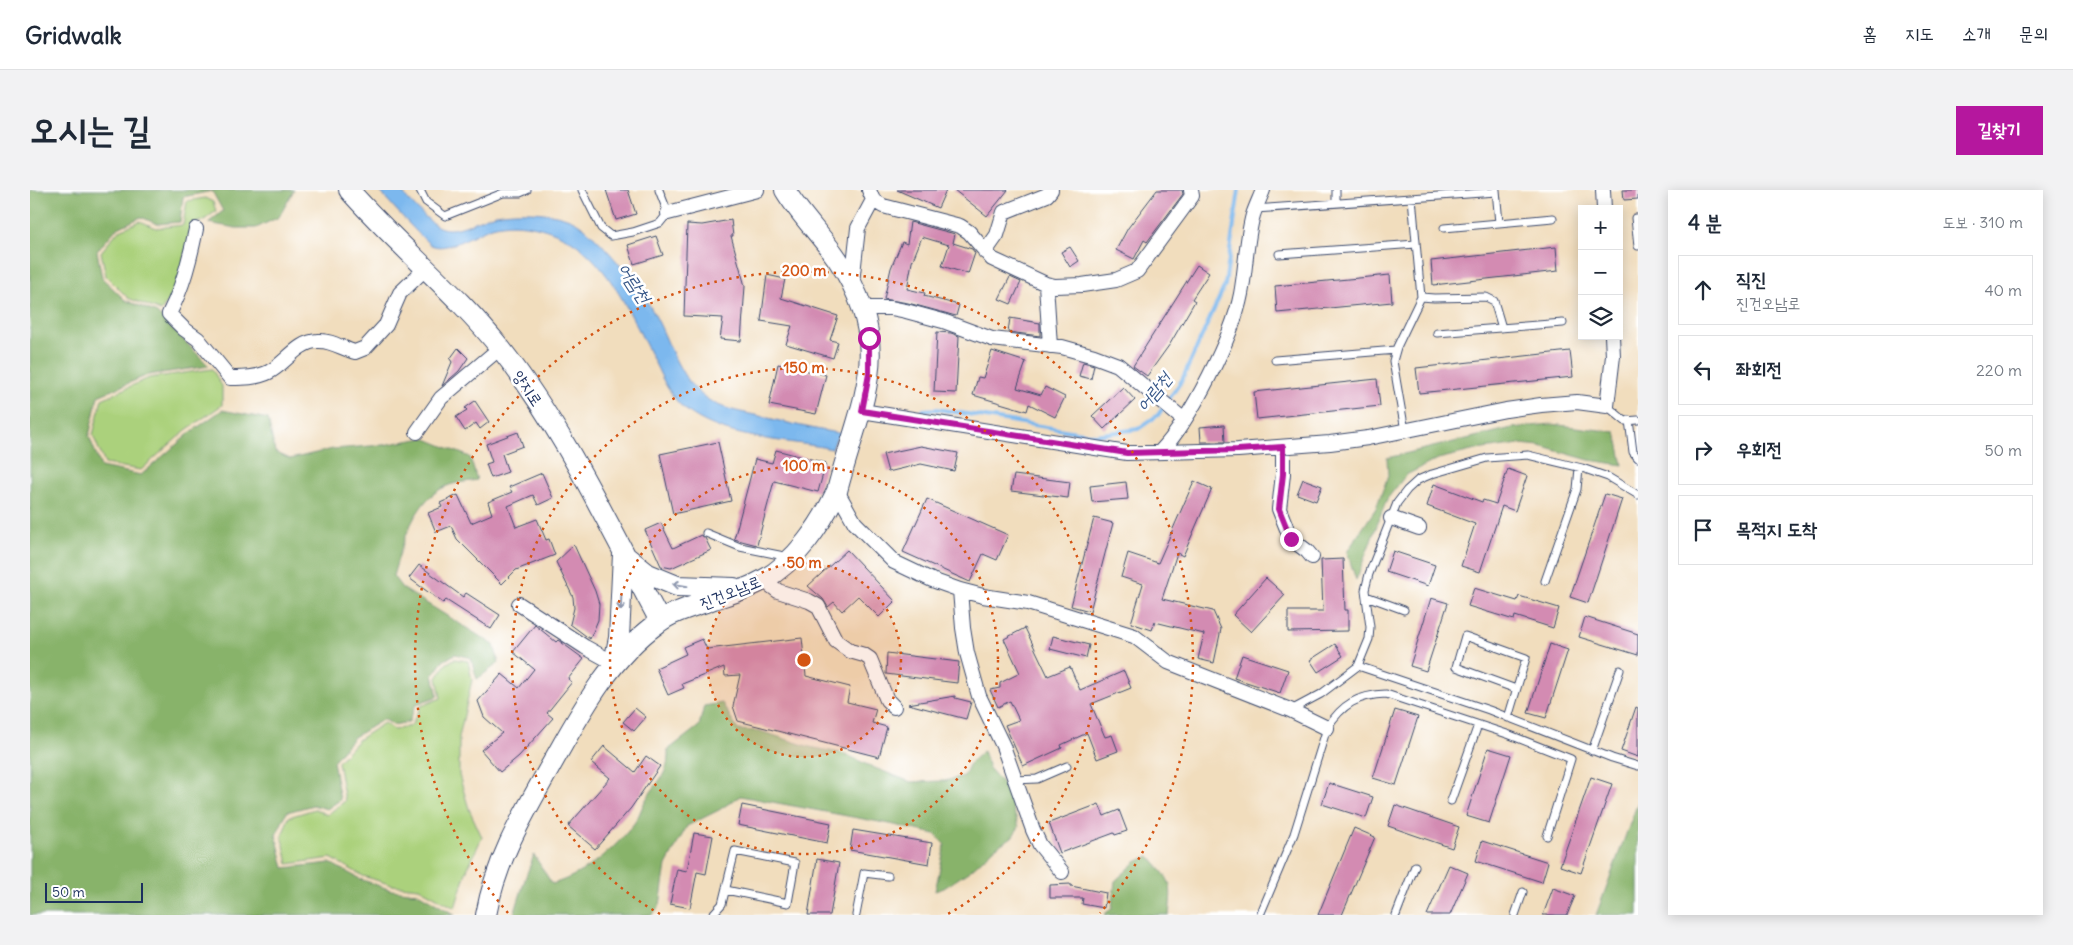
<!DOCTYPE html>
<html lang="ko">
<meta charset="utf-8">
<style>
body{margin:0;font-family:Delius,"Poor Story",sans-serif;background:#f2f2f3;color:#1f2937}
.controls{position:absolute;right:15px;top:15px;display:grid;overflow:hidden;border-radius:0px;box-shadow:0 2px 12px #0003}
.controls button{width:45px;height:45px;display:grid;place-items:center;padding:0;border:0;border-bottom:1px solid #e0e1e3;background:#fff;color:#1f2937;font:25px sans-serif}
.scale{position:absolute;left:15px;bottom:12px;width:98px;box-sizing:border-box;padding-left:5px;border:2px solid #1b2f5e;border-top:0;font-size:14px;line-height:18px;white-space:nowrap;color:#1b2f5e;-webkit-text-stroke:4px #fff;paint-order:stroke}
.stop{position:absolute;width:15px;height:15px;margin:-11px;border:4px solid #b5179e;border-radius:50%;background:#fff}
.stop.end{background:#b5179e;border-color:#fff;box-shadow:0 1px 5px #0008}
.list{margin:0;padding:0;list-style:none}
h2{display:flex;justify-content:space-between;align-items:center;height:65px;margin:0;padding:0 20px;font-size:21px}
h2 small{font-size:16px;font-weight:400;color:#747a83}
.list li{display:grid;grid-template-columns:32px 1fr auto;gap:15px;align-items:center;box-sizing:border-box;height:70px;margin:0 10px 10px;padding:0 10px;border:1px solid #e0e1e3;border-radius:0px}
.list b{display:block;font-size:19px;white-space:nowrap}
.list p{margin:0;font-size:16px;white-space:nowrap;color:#747a83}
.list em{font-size:16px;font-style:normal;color:#747a83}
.icon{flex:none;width:28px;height:28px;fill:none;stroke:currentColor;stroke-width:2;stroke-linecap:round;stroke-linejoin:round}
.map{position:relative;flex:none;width:1608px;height:725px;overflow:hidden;border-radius:0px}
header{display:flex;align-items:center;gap:30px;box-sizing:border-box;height:70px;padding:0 25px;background:#fff;border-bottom:1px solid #e0e1e3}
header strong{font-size:24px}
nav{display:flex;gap:28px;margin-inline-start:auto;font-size:18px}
.intro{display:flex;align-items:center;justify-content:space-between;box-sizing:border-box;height:120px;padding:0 30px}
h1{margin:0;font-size:35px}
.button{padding:12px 22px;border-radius:0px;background:#b5179e;color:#fff;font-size:18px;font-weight:700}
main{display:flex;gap:30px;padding:0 30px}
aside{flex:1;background:#fff;border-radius:0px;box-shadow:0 2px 12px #0003}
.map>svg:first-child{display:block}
.green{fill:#abd17b;stroke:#63806c}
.forest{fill:#88b36b;stroke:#527164}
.water{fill:#7cb8ee;stroke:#4c74a6}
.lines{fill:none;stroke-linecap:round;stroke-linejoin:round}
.stream{stroke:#7cb8ee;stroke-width:4}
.building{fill:#d38bb2}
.lane-casing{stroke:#3b496c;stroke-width:9}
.street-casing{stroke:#3b496c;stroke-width:16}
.secondary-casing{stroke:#3b496c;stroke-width:22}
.lane{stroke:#fff;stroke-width:7}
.street{stroke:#fff;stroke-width:14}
.secondary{stroke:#fff;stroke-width:20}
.oneway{stroke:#8d97ae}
.route{stroke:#b5179e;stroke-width:6}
.ring{fill:none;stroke:#d45514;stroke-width:2.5;stroke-dasharray:2.5 5}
.labels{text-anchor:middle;stroke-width:5;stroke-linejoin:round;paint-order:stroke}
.street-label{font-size:16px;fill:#1b2f5e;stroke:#fff}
.water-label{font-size:18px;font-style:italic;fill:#385889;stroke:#fff}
.centre{fill:#d45514;stroke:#fff;stroke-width:2.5}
.ring-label{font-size:15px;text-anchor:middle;font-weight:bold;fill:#d45514;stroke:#fff;stroke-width:5;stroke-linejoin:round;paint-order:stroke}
</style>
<header>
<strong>Gridwalk</strong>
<nav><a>홈</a><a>지도</a><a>소개</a><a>문의</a></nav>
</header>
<div class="intro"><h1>오시는 길</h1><a class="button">길찾기</a></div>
<main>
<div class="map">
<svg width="1608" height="725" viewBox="0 0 1608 725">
<rect width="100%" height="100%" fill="#fff"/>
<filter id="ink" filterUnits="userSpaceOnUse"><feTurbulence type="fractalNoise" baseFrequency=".02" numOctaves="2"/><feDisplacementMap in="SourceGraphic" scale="10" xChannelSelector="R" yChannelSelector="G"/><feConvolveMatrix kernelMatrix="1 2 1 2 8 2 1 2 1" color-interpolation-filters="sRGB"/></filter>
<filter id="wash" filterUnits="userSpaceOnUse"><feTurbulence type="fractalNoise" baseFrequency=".0096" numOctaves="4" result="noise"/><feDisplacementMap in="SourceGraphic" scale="20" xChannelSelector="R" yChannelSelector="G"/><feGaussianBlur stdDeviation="1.12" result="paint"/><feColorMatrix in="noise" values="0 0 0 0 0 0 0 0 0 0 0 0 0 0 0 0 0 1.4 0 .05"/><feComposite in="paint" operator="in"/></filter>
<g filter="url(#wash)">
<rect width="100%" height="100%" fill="#f1ddbd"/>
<path class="green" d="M 175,8 L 183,12 L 186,21 L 173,31 L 161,34 L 152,79 L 143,104 L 131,121 L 98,108 L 76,86 L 71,62 L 88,41 L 110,31 L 126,38 L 153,35 L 157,11 Z
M 182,179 L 192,196 L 192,215 L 156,240 L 111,280 L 75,274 L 63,245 L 72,209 L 119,188 Z
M 424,469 L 438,471 L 442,490 L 429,547 L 429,585 L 439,619 L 452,647 L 436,682 L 425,718 L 389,698 L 362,695 L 333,686 L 301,668 L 258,674 L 252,646 L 259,627 L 285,619 L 297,625 L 315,611 L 308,572 L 328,550 L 354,533 L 364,540 L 381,536 L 391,516 L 411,508 L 407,488 L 416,474 Z"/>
<path class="forest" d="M 0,0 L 264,0 L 249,27 L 226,38 L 206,38 L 178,33 L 193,21 L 182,1 L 153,7 L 150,32 L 127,34 L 111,27 L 86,39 L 67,61 L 72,88 L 95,110 L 127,123 L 179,176 L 118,185 L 68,206 L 59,246 L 71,277 L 111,285 L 161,242 L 192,220 L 238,229 L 245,262 L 260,269 L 303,259 L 353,255 L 394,248 L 440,267 L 447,290 C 438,292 426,292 417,296 C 384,309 372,355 363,386 L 372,398 L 464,455 L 469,473 L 447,489 L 441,468 L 425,464 L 413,471 L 403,485 L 408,506 L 386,514 L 379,532 L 363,535 L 354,529 L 324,547 L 303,571 L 310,610 L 297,619 L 283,615 L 257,622 L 246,645 L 254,678 L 300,673 L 330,689 L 361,700 L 388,703 L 425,725 L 0,725 Z
M 1521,234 L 1586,242 L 1593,275 L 1559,270 L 1510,256 L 1490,254 L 1446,260 L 1408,269 L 1376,285 L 1357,309 L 1326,390 L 1317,362 L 1346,318 L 1358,286 L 1357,268 L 1482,238 Z
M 692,513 L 708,540 L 730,541 L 780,557 L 815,564 L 842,577 L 881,592 L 915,591 L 934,586 L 940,573 L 953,561 L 959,578 L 975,596 L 989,637 L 982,647 L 965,658 L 941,680 L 914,698 L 905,701 L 915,655 L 905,644 L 860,634 L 710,606 L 689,620 L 657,636 L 636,675 L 630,715 L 622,725 L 484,725 L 496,686 L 504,665 L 522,694 C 554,685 586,659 605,632 C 610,625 612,615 617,608 C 628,590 639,585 638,560 L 669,536 L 674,516 Z
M 1608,612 L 1608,725 L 1566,725 Z
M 1119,666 C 1141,692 1143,690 1139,725 L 1074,725 L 1082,718 L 1085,691 L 1106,672 Z"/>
<path class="water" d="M 349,0 L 370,0 C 378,9 401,36 412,38 C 429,43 449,28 466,24 C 487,20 525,21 544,31 C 568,43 615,104 627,129 C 641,156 648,186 673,206 C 690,220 713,222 734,227 C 758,233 782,239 808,243 L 802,259 C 755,249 701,251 660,223 C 642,211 633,190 624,171 C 602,128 581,75 538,49 C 516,37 486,30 462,37 C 446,42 418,63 401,55 C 395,52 355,8 349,0 Z"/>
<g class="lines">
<path class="stream" d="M 893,220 L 907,219 L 1065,245 L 1108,239 L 1128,225 L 1152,190 L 1195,95 L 1209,0
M 803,247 L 813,244"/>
</g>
<g id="blocks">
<path class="building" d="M 576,0 L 598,0 L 606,24 L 586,30 Z
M 867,0 L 916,0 L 908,18 Z
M 924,0 L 978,0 L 957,26 Z
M 1127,0 L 1152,0 L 1153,4 L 1117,52 L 1114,50 L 1104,69 L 1086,60 L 1098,38 Z
M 1593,0 L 1608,0 L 1608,9 L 1594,10 Z
M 701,30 L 703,46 L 701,46 L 715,96 L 711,151 L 690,149 L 693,128 L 654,126 L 657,34 L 672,35 Z
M 880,32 L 925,44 L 923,53 L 942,59 L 945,63 L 938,84 L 912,76 L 919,55 L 892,47 L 882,72 L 877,99 L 895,103 L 894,106 L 929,115 L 926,126 L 878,113 L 854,109 L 861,78 L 872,52 L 877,54 Z
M 626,46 L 633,65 L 604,74 L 598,55 Z
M 1040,57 L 1049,71 L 1040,77 L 1031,62 Z
M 1526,57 L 1528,81 L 1403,95 L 1401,71 Z
M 1167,75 L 1179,83 L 1162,109 L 1165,111 L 1140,154 L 1117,186 L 1103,176 Z
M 737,85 L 755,89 L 751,108 L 808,126 L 800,150 L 808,152 L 803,168 L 756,154 L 762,136 L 731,131 Z
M 1360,85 L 1362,112 L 1247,123 L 1245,96 Z
M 980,87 L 991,92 L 981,114 L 969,109 Z
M 980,128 L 1010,133 L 1010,146 L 978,142 Z
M 907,142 L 921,143 L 929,146 L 926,203 L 904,202 Z
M 428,158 L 438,168 L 429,181 L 412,196 L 422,172 L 420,169 Z
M 962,161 L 996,172 L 987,198 L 1011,205 L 1015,197 L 1035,207 L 1025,227 L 999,214 L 997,221 L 943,205 L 948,187 L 953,188 Z
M 1540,161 L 1543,187 L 1389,203 L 1386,178 Z
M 1053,172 L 1064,175 L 1061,189 L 1049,186 Z
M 748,174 L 796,185 L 786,224 L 739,215 Z
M 1347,189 L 1350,216 L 1227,229 L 1224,202 Z
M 1093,197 L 1105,210 L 1074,239 L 1062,226 Z
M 445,211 L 459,232 L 450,239 L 446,233 L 435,241 L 426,227 L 437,220 L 435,218 Z
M 1194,235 L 1195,252 L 1171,252 L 1170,237 Z
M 488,242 L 493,256 L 472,264 L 478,282 L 461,288 L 456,274 L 462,272 L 456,254 Z
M 688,252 L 701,311 L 643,324 L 630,264 Z
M 891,256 L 928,263 L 924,281 L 891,274 L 858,282 L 853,264 Z
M 746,260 L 796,273 L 788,302 L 744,291 L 727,355 L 704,349 L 725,269 L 742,273 Z
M 1478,279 L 1497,286 L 1485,321 L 1472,316 L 1450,382 L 1431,376 L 1445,334 L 1397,316 L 1404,294 L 1452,312 L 1453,310 L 1466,314 Z
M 512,283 L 523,308 L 508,315 L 503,305 L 478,316 L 486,337 L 507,329 L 516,350 L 519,349 L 525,365 L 486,380 L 472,394 L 427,349 L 421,336 L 406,342 L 398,323 L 412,317 L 410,313 L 428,305 L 441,333 L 462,324 L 458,312 L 482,302 L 479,297 Z
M 984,285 L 1040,292 L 1038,308 L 981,301 Z
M 1273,289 L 1292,296 L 1286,311 L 1267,304 Z
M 1164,291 L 1182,299 L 1153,366 L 1147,363 L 1132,409 L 1183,421 L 1191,439 L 1184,473 L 1168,469 L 1174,444 L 1125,432 L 1122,440 L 1101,433 L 1113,394 L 1091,387 L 1098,363 L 1128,373 Z
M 1096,292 L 1098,309 L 1062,312 L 1060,296 Z
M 1575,304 L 1592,309 L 1558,413 L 1540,407 Z
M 897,309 L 978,345 L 967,370 L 953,364 L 940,392 L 873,362 Z
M 1064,328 L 1083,333 L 1060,421 L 1041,416 Z
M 631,333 L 643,358 L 671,345 L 675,348 L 681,360 L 641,378 L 631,376 L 615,340 Z
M 544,355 L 565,401 L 569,414 L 568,430 L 560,449 L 540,434 L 544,418 L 543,407 L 526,372 Z
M 817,360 L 865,411 L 849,427 L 828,406 L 812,421 L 804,412 L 798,417 L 793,409 L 778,396 Z
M 1363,361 L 1405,375 L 1398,396 L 1356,382 Z
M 1313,369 L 1315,420 L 1318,420 L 1318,441 L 1258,442 L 1258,421 L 1293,421 L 1291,370 Z
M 389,375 L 433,407 L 436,403 L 470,425 L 461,439 L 416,410 L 413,413 L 379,388 Z
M 1236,388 L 1255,405 L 1221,442 L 1203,425 Z
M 1444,398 L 1487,411 L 1489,406 L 1529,418 L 1523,438 L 1485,426 L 1484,430 L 1438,416 Z
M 1401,408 L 1418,413 L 1396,481 L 1380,476 Z
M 1555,427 L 1608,444 L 1608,465 L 1549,447 Z
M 505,435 L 526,452 L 528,450 L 554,469 L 538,489 L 542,492 L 517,523 L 523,528 L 489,566 L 470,582 L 451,560 L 472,543 L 454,527 L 448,511 L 472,484 L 489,498 L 504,479 L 483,462 Z
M 995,438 L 1018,486 L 1040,477 L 1050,500 L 1094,481 L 1101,498 L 1061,514 L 1075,547 L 1082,545 L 1088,561 L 1067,569 L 1057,543 L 1031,555 L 1032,558 L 993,576 L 975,535 L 989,530 L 980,511 L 968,517 L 960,500 L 970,498 L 970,493 L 990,483 L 974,449 Z
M 1023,446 L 1059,455 L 1056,468 L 1020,459 Z
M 772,448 L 776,486 L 820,497 L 817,512 L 846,519 L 842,533 L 857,537 L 849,567 L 708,531 L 703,516 L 710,485 L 695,486 L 694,477 L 652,494 L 654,498 L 638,505 L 626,478 L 656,464 L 653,457 L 672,449 L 677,459 Z
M 1305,454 L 1313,466 L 1288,482 L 1280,470 Z
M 1520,454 L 1538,460 L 1516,528 L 1498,523 Z
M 857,463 L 929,472 L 927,493 L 856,484 Z
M 1212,465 L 1258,480 L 1250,503 L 1204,488 Z
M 925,506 L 925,508 L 941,512 L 936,529 L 878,514 Z
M 1606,517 L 1608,518 L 1608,567 L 1591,561 Z
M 605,518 L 616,527 L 604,541 L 593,532 Z
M 1365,520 L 1388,527 L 1366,595 L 1343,588 Z
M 574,556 L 605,582 L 616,566 L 630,576 L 601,618 L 565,659 L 538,636 L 580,588 L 561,572 Z
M 1458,558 L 1481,565 L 1459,633 L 1436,626 Z
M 1561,587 L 1582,594 L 1551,683 L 1530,676 Z
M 1299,593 L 1343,607 L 1336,628 L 1292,614 Z
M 1069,614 L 1074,626 L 1089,620 L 1097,641 L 1085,645 L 1084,643 L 1030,663 L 1019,633 Z
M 712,615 L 801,633 L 797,653 L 708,635 Z
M 1365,615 L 1429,637 L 1422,658 L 1358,636 Z
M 1324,638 L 1345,647 L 1312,725 L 1288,725 Z
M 823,640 L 902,653 L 899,674 L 820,660 Z
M 664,643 L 683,646 L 676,684 L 667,682 L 660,718 L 640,714 L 647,679 L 657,681 Z
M 1452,651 L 1518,672 L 1512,692 L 1446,671 Z
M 787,669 L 809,673 L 800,725 L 778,725 Z
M 1419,675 L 1438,683 L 1420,725 L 1397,725 Z
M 1041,694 L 1041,696 L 1076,703 L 1074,718 L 1052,714 L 1053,708 L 1020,708 L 1020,695 Z
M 1523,698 L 1545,706 L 1537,725 L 1513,725 Z"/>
</g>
</g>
<g filter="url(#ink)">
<use href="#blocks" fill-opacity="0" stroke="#3b496c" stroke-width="1"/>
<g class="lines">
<defs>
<path id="lane" d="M 390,0 L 396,12 L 415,26 L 473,3 L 490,3 L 497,0
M 552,0 L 571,38 L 581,46 L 603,42 L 630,33 L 638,23 L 629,0
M 1306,0 L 1306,13
M 1466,0 L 1469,33
M 1225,19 L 1466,2
M 1608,28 L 1605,28 L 1608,56
M 1414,38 L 1523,28
M 1249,64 L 1386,54
M 1391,107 L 1404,108 L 1456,107 L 1464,111 L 1472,138
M 1407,143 L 1533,133
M 1245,170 L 1366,160
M 1577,216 L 1595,231 L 1608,230
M 1599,230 L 1603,262 L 1608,268
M 1375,241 L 1363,171 L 1367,157 L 1391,107 L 1382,8
M 676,343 L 710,357 L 759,367
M 1515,391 L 1547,299 L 1549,278
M 1336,406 L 1374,420
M 1328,476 L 1459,520 L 1582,568 L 1608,576
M 1261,520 L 1291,504 L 1328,476 L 1339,449 L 1340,437 L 1335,400 L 1339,384 L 1367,313 L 1377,300 L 1388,290 L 1402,284 L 1457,268 L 1498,265 L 1552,278 L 1578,287 L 1608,305
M 1478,528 L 1496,468 L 1435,446 L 1426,477 L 1486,499
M 1562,561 L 1590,480
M 985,590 L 1007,589 L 1037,576
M 1421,611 L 1448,535
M 682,725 L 692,714 L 705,661 L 765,673 L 758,713 L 696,700
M 826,725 L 834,683 L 858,686
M 1230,725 L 1264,644 L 1297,538 C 1312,514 1328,505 1356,504 L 1480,545 L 1541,569 L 1517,646
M 1366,725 L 1385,676
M 1485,725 L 1493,702"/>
<path id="street" d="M 839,0 L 843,10 L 853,16 L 930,36 L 939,42 L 962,69 L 1016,94 L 1025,96 L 1052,95 L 1086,90 L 1107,81 L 1162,6 L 1161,0
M 1573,0 L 1574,19
M 638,23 L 727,0
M 166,39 C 160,69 153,97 139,124 L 154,139 L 168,149 L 200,188 C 213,188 227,188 239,182 C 255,174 268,151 288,151 C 301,150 313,159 325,162 L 335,158 L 356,135 L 370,103 L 396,78
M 955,62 L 967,45 L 974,22 L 1017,5 L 1021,0
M 822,93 L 828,38 L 843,10
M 1016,94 L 1020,156
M 832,118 L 861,118 L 876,121 L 913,131 L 962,149 L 1032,157 L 1064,166 L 1088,175 L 1154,230
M 832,221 L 1097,263 L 1208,260 L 1300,253 L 1338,248 L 1476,220 L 1511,215 L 1547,212 L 1577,216 L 1583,166 L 1582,146
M 387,242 L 411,208 L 470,158
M 1253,257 L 1253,284 L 1249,319 L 1261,349 L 1277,361 L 1282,367
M 1130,262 C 1160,231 1203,146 1211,104 C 1216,78 1216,50 1223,25 C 1226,16 1230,8 1233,0
M 807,301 L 825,333 L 864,372 L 902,390 L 930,400 L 953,406 L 998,413 L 1104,446 L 1138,472 L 1260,520 L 1297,538
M 1361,328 L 1389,338
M 733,390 L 748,401 L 779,411 L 788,416 L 806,451 L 820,461 L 834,465 L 840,469 L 857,510 L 864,517
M 930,400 L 933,438 L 937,463 L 949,506 L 973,556 L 1003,640 L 1010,655 L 1032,682
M 489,414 L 555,457 L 584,473"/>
<path id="secondary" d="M 319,0 C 367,55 426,102 471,159 C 536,242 580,339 630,431
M 598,368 L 618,384 L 647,396 L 704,398
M 584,473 L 589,448 L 593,364
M 456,725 C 466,670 493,625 520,577 C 550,524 578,469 628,433 C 643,421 666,416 684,409 C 700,404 718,399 733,390 C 766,372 791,335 807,301 C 830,211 867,159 808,70 C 791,45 770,25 755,0"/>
</defs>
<use href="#lane" class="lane-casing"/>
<use href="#street" class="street-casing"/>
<use href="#secondary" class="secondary-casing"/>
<use href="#lane" class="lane"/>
<use href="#street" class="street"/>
<use href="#secondary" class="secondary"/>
</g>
<defs><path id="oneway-shaft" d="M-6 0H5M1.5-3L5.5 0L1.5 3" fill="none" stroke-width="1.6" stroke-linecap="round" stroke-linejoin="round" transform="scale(1.25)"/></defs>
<g class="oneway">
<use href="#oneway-shaft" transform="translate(650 395) rotate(-171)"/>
<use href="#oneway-shaft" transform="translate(591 413) rotate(93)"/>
</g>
</g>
<g class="lines" filter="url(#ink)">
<path class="route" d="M 839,148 L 839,184 L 832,221 L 1097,263 L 1208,260 L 1253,257 L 1253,284 L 1249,319 L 1261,349"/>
</g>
<circle cx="774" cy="470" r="97" fill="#d45514" fill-opacity=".12"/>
<g class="ring">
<circle cx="774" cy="470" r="97"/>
<circle cx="774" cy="470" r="194"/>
<path d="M630 724A292 292 0 1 1 918 724"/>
<path d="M478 723A389 389 0 1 1 1070 723"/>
</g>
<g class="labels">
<g class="street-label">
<text transform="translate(498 198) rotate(56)" y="6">양지로</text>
<text transform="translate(700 402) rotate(-22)" y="6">진건오남로</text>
</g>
<g class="water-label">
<text transform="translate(604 93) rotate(57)" y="6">어람천</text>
<text transform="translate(1124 202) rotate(-51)" y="6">어람천</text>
</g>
</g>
<circle cx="774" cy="470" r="8" class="centre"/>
<g class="ring-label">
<text x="774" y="86">200 m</text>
<text x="774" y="183">150 m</text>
<text x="774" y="281">100 m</text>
<text x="774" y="378">50 m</text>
</g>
</svg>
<div class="controls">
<button>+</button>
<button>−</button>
<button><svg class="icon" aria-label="layers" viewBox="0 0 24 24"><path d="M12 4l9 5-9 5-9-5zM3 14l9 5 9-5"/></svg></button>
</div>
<div class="scale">50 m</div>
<div class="stop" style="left:839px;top:148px"></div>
<div class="stop end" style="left:1261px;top:349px"></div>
</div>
<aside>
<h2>4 분<small>도보 · 310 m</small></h2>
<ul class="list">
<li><svg class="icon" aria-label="ahead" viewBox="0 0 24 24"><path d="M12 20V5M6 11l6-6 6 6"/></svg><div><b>직진</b><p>진건오남로</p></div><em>40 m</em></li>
<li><svg class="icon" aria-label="left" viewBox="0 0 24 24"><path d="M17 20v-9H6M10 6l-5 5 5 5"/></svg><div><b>좌회전</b></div><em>220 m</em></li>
<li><svg class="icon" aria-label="right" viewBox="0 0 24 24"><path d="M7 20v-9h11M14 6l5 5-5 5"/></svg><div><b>우회전</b></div><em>50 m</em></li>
<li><svg class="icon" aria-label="arrive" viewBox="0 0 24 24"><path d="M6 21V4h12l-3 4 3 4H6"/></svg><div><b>목적지 도착</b></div></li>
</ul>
</aside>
</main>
